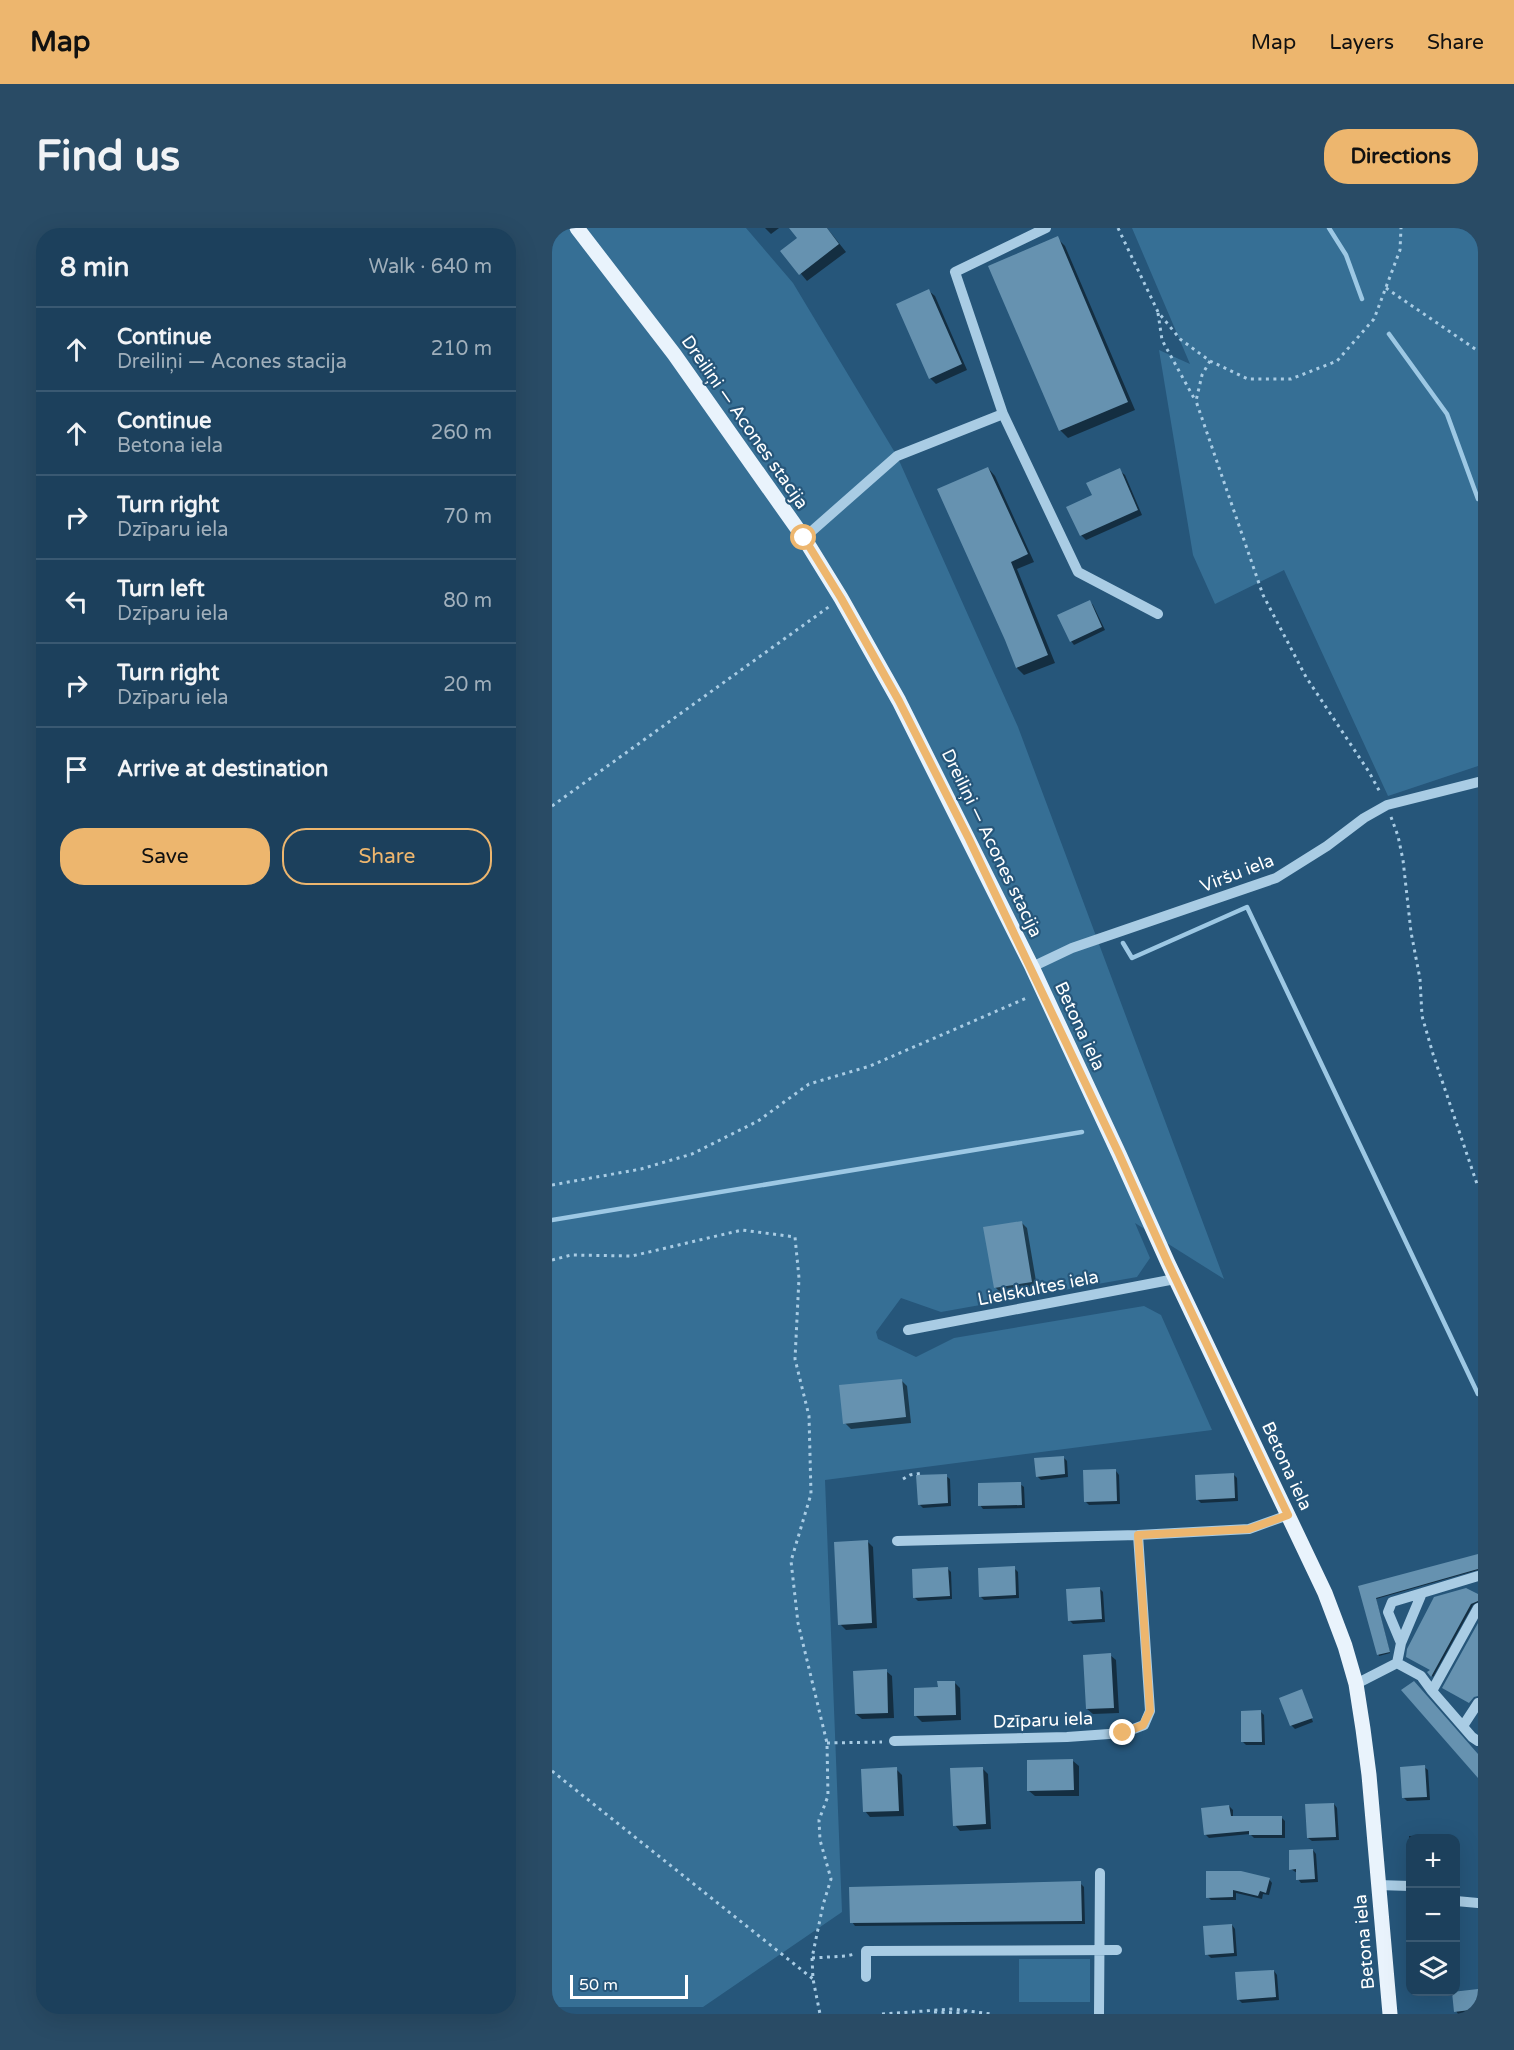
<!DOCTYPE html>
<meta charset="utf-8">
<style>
body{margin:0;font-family:"Varela Round",sans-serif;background:#294b65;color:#f1f3f6}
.controls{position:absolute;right:18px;bottom:18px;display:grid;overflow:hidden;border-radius:12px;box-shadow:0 6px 24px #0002}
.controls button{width:54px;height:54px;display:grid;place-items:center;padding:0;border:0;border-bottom:2px solid #3a5972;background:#1c405c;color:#f1f3f6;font:30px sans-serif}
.scale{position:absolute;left:18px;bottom:15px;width:118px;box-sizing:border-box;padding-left:6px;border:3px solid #fff;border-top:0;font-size:16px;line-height:21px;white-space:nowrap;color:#fff;-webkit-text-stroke:4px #26567a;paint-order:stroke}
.stop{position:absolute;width:18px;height:18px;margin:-14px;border:4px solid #edb66e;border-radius:50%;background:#fff}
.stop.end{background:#edb66e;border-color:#fff;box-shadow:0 2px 6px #0008}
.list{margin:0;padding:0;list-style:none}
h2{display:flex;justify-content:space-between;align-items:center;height:78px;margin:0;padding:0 24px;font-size:26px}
h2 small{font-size:20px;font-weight:400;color:#a0afbb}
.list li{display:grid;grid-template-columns:39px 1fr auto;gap:18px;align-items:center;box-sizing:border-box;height:84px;padding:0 24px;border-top:2px solid #3a5972}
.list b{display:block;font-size:22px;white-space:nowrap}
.list p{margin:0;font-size:20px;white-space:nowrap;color:#a0afbb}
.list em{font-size:20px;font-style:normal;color:#a0afbb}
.actions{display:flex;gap:12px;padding:18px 24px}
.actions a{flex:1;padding:14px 0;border:2px solid #edb66e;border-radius:24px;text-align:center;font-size:21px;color:#edb66e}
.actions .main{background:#edb66e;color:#111}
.icon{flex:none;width:33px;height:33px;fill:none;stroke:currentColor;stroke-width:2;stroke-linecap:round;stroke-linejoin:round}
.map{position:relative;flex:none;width:926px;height:1786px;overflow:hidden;border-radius:24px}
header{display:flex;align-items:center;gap:36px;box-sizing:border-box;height:84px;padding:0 30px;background:#edb66e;color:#111}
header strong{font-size:28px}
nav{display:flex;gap:33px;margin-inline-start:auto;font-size:21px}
.intro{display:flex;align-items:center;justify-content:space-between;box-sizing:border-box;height:144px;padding:0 36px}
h1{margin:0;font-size:42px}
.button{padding:15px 27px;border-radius:24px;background:#edb66e;color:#111;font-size:21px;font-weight:700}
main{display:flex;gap:36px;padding:0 36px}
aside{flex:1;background:#1c405c;border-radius:24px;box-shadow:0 6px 24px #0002}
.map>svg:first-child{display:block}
.green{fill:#366f95}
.shadow{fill:#0007}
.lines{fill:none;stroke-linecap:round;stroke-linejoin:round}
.stream{stroke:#9dc8e4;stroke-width:4.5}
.building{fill:#6692b0}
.path{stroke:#a9cce4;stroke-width:3;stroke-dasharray:3 4.5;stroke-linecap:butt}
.minor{stroke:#a9cce4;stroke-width:10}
.major{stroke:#e9f3fc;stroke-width:15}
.route{stroke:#edb66e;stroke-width:8}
.labels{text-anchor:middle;stroke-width:4.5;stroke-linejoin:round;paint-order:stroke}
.street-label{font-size:18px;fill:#fff;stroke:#26567a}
</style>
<header>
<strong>Map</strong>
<nav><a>Map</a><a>Layers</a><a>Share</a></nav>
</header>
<div class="intro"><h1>Find us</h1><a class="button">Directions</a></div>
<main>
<aside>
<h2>8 min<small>Walk · 640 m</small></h2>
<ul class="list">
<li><svg class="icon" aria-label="ahead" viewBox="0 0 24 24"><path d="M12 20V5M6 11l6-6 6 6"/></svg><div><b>Continue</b><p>Dreiliņi — Acones stacija</p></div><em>210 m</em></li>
<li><svg class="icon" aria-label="ahead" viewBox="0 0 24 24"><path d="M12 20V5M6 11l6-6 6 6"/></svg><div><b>Continue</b><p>Betona iela</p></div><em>260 m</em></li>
<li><svg class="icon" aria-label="right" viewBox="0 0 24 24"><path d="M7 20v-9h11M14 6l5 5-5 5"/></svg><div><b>Turn right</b><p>Dzīparu iela</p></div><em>70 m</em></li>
<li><svg class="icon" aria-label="left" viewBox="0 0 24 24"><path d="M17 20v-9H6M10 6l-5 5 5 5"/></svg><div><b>Turn left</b><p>Dzīparu iela</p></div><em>80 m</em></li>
<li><svg class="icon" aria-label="right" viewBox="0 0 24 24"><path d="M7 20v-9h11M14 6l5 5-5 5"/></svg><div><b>Turn right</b><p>Dzīparu iela</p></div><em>20 m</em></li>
<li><svg class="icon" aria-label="arrive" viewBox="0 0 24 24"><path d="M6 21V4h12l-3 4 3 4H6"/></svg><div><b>Arrive at destination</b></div></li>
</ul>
<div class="actions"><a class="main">Save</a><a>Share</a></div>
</aside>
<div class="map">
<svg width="926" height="1786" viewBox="0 0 926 1786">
<rect width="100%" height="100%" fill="#26567a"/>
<path class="green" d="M 0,0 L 194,0 L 241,55 L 345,228 L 466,499 L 672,1051 L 583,995 L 598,1030 L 585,1049 L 389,1084 L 349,1070 L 324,1104 L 326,1111 L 364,1129 L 402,1110 L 592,1078 L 609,1087 L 660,1202 L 273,1252 L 290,1684 L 151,1779 L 0,1779 Z
M 580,0 L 926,0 L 926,538 L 836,568 L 732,342 L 663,376 L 641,327 L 607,122 L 638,136 Z
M 467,1731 L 538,1731 L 538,1774 L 467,1774 Z"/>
<path class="shadow" d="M 213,0 L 227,0 L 219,6 Z
M 238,0 L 275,0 L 294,24 L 255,53 L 230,23 L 247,11 Z
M 505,10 L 513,18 L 583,182 L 516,210 L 508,202 Z
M 377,63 L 383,68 L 415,142 L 384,156 L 378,150 Z
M 436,240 L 443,248 L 482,334 L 465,341 L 503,435 L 472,447 L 465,440 Z
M 567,242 L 573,247 L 590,287 L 534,312 L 529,307 L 542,268 Z
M 537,373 L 541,377 L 553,402 L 522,417 L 519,413 Z
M 469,994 L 475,1000 L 485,1059 L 449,1065 L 443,1059 Z
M 349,1152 L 355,1158 L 359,1195 L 299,1201 L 293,1195 Z
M 511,1229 L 515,1233 L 516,1249 L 489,1252 L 485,1248 Z
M 564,1243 L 567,1247 L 568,1276 L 537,1277 L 533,1273 Z
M 681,1246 L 685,1250 L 686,1273 L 649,1275 L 645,1271 Z
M 394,1248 L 398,1251 L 399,1278 L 371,1280 L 367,1276 Z
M 468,1256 L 472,1259 L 473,1280 L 431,1281 L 428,1277 Z
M 315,1313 L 321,1319 L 325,1400 L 294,1402 L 288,1396 Z
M 926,1327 L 926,1342 L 824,1371 L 838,1425 L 827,1428 L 808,1359 Z
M 462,1340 L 466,1344 L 467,1370 L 432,1372 L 428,1368 Z
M 396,1341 L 399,1344 L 400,1371 L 366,1373 L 362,1369 Z
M 547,1360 L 551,1364 L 553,1394 L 521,1396 L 517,1392 Z
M 926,1368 L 926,1374 L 921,1377 L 881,1449 L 877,1444 L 880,1442 L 857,1430 Z
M 558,1427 L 564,1432 L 567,1485 L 541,1486 L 535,1481 Z
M 334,1443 L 340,1448 L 342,1490 L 310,1491 L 304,1486 Z
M 402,1454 L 408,1460 L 409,1492 L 370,1494 L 364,1488 L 387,1460 Z
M 750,1463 L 761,1494 L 743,1501 L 739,1497 Z
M 709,1484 L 712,1487 L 713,1517 L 694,1517 L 690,1513 Z
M 521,1533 L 527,1538 L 527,1568 L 483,1568 L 477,1563 Z
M 872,1539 L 876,1542 L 878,1572 L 855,1573 L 852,1570 Z
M 430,1540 L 436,1546 L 439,1601 L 408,1603 L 403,1597 Z
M 344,1541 L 350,1547 L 352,1588 L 318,1589 L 313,1583 Z
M 782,1576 L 785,1580 L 787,1612 L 760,1613 L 756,1610 Z
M 677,1578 L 681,1582 L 681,1589 L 730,1590 L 733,1593 L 733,1610 L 702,1610 L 698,1606 L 657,1610 L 653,1606 Z
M 881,1607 L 885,1610 L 858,1610 L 858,1640 L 857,1608 Z
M 761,1622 L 764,1626 L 766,1654 L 749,1655 L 746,1651 L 745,1645 L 739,1641 Z
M 717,1651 L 720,1655 L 717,1667 L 711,1666 L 710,1671 L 684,1665 L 684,1672 L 659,1672 L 656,1669 Z
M 528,1655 L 532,1659 L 533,1696 L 303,1698 L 300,1694 Z
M 680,1697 L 683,1701 L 685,1728 L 659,1730 L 655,1726 Z
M 722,1743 L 725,1747 L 727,1772 L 690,1775 L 686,1771 Z
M 926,1762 L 926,1785 L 906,1786 L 904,1783 Z"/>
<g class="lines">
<path class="stream" d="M 777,0 L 794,27 L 810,71
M 837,106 L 895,186 L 926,271
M 571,715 L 580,730 L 695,679 L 926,1166
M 0,992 L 530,904"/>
</g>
<path class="building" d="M 237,0 L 275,0 L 287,16 L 247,47 L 228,23 L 245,10 Z
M 506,8 L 576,174 L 507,203 L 436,38 Z
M 377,61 L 410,136 L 377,151 L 344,76 Z
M 436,239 L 476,326 L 459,334 L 496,427 L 464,440 L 453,412 L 385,261 Z
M 568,240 L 586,282 L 528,308 L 514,279 L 540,267 L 534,255 Z
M 538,372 L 550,399 L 518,414 L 505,387 Z
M 470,993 L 480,1054 L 442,1060 L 431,999 Z
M 350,1151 L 354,1189 L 291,1196 L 287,1157 Z
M 512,1228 L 513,1246 L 484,1249 L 482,1230 Z
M 564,1241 L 565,1273 L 532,1274 L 531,1242 Z
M 682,1245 L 683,1270 L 644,1272 L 643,1247 Z
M 395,1246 L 396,1275 L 366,1277 L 364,1247 Z
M 469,1254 L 470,1277 L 426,1278 L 426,1255 Z
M 316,1312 L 320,1395 L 286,1397 L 282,1314 Z
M 926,1326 L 926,1341 L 824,1370 L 838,1424 L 825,1427 L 806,1358 Z
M 463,1338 L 464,1367 L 427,1369 L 426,1340 Z
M 396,1339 L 398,1368 L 361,1370 L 360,1341 Z
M 548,1359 L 550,1391 L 516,1393 L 514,1361 Z
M 914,1360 L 926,1366 L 926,1373 L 919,1376 L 879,1449 L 875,1444 L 878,1442 L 854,1429 L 855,1421 L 882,1369 Z
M 926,1395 L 926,1468 L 922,1469 L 917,1475 L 890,1460 Z
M 559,1425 L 562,1480 L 534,1481 L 531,1427 Z
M 335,1441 L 336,1485 L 303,1486 L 301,1443 Z
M 385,1453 L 403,1453 L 404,1487 L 362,1488 L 362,1460 L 386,1459 Z
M 862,1453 L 926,1526 L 926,1550 L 849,1462 Z
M 750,1461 L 761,1490 L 738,1498 L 727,1470 Z
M 709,1482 L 710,1514 L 689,1514 L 689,1483 Z
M 521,1531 L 522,1562 L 475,1563 L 475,1532 Z
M 873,1537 L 875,1569 L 850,1570 L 848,1539 Z
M 345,1539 L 347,1583 L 311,1584 L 309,1541 Z
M 431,1539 L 434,1596 L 401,1598 L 398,1540 Z
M 782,1575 L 784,1609 L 755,1610 L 753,1576 Z
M 677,1577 L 679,1588 L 730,1588 L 730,1607 L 697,1607 L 697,1603 L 652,1607 L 649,1580 Z
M 761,1621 L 763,1651 L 744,1652 L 744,1641 L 737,1642 L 737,1622 Z
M 654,1643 L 689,1643 L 718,1650 L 714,1665 L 708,1663 L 706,1668 L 681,1662 L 681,1669 L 654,1670 Z
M 529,1653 L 530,1693 L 298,1695 L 297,1659 Z
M 680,1696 L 682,1725 L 653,1727 L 651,1698 Z
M 722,1742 L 724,1769 L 685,1772 L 683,1744 Z
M 926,1761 L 926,1781 L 902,1784 L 900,1764 Z"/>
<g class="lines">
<path class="path" d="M 566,0 L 606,84 L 628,111 L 658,133 L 696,151 L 739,151 L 785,133 L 822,91 L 848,22 L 849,0
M 834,60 L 926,123
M 606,85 L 610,112 L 643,172
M 658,133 L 650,147 L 644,173 L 711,367 L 754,449 L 817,544 L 829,566
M 0,578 L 278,378
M 839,589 L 846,608 L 851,632 L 859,704 L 868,751 L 870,788 L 881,826 L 926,959
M 0,957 L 89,941 L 140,926 L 206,893 L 257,856 L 318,838 L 477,769
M 0,1032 L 19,1027 L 80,1028 L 190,1002 L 243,1009 L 247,1050 L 243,1131 L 257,1188 L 259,1266 L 239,1333 L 246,1395 L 275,1515 L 276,1568 L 267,1592 L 268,1612 L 279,1651 L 271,1677 L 260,1730 L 261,1751 L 268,1786
M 351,1251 L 358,1247 L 370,1245
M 275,1515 L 330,1514
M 0,1543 L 261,1751
M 260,1730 L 294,1728 L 303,1726
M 382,1784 L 409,1785 L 414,1783
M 330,1786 L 401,1781 L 439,1786"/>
<path class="minor" d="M 451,186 L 403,44 L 494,0
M 252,310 L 345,228 L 451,186 L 526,344 L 606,386
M 480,739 L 520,720 L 724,650 L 775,618 L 812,590 L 835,577 L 926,554
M 356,1102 L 623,1051
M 345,1313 L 586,1307 L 697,1301 L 736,1287
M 849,1415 L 836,1384 L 840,1374 L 870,1365
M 845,1435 L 849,1415 L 870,1365 L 926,1348
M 804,1456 L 845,1435 L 869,1448 L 880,1463 L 926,1380
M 880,1463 L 920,1509 L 926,1513
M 911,1498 L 926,1475
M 342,1513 L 515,1509 L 571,1505 L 592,1497 L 598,1483 L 586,1307
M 826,1657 L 858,1658
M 904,1673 L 926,1675
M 314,1749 L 314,1723 L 565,1722
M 547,1786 L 548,1645"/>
<path class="major" d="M 25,0 L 122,126 L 252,310 L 289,370 L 347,473 L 480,739 L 567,926 L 616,1035 L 773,1365 L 793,1418 L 804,1456 L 811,1501 L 817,1547 L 838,1786"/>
</g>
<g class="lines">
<path class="route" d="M 252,310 L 289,370 L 347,473 L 417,611 L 567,926 L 616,1035 L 736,1287 L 697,1301 L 586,1307 L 598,1483 L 591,1497 L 571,1505"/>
</g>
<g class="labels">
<g class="street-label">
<text transform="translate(193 194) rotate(55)" y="6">Dreiliņi — Acones stacija</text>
<text transform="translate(440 615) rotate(64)" y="6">Dreiliņi — Acones stacija</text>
<text transform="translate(685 645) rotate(-21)" y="6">Viršu iela</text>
<text transform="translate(528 798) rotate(65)" y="6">Betona iela</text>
<text transform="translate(486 1060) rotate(-11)" y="6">Lielskultes iela</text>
<text transform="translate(735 1238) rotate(65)" y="6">Betona iela</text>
<text transform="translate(491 1492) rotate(-2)" y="6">Dzīparu iela</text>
<text transform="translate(812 1714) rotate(-95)" y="6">Betona iela</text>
</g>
</g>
</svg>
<div class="controls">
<button>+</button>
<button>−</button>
<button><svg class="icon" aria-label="layers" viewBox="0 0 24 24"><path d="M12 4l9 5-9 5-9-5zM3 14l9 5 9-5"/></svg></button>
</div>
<div class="scale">50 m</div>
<div class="stop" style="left:252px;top:310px"></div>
<div class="stop end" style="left:571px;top:1505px"></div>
</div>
</main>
